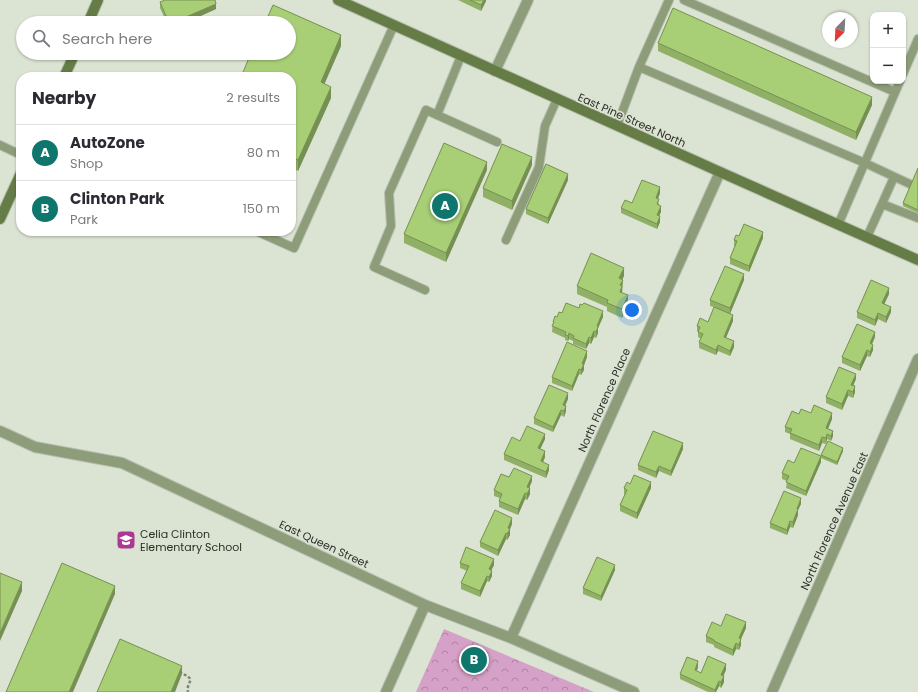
<!DOCTYPE html>
<meta charset="utf-8">
<style>
body{margin:0;font-family:Poppins,sans-serif;background:#f7f7f7;color:#2b2b33}
.controls{position:absolute;right:12px;top:12px;display:grid;overflow:hidden;border-radius:8px;box-shadow:0 1px 3px #0004}
.controls button{width:36px;height:36px;display:grid;place-items:center;padding:0;border:0;border-bottom:1px solid #e1e1e2;background:#fff;color:#2b2b33;font:20px sans-serif}
.compass{position:absolute;left:822px;top:12px;width:36px;height:36px;border-radius:50%;background:#fff;box-shadow:0 1px 3px #0004;rotate:204deg}
.you{position:absolute;left:632px;top:310px;width:14px;height:14px;margin:-10px;border:3px solid #fff;border-radius:50%;background:#1a73e8;box-shadow:0 0 0 6px #1a73e833}
.badge{display:grid;place-items:center;width:26px;height:26px;border-radius:50%;background:#0f766e;color:#fff;font-size:13px;font-weight:700}
.pin{position:absolute;translate:-50% -50%;border:2px solid #fff;box-shadow:0 1px 4px #0006}
.list{margin:0;padding:0;list-style:none}
h2{display:flex;justify-content:space-between;align-items:center;height:52px;margin:0;padding:0 16px;font-size:17px}
h2 small{font-size:13px;font-weight:400;color:#7c7c81}
.list li{display:grid;grid-template-columns:26px 1fr auto;gap:12px;align-items:center;box-sizing:border-box;height:56px;padding:0 16px;border-top:1px solid #e1e1e2}
.list b{display:block;font-size:15px;white-space:nowrap}
.list p{margin:0;font-size:13px;white-space:nowrap;color:#7c7c81}
.list em{font-size:13px;font-style:normal;color:#7c7c81}
.icon{flex:none;width:22px;height:22px;fill:none;stroke:currentColor;stroke-width:2;stroke-linecap:round;stroke-linejoin:round}
.map{position:relative;flex:none;width:918px;height:692px;overflow:hidden}
.search{position:absolute;background:#fff;box-shadow:0 1px 3px #0004;left:16px;top:16px;width:280px;height:44px;display:flex;align-items:center;gap:10px;box-sizing:border-box;padding:0 14px;border-radius:22px;color:#7c7c81;font-size:15px}
.panel{position:absolute;background:#fff;box-shadow:0 1px 3px #0004;left:16px;top:72px;width:280px;height:164px;border-radius:16px}
.map>svg:first-child{display:block}
.park{fill:url(#park-crowns)}
.lines{fill:none;stroke-linecap:round;stroke-linejoin:round}
.service-casing{stroke:#b8bfb0;stroke-width:10}
.minor-casing{stroke:#b8bfb0;stroke-width:12}
.secondary-casing{stroke:#b8bfb0;stroke-width:12}
.path{stroke:#7f8479;stroke-width:2.5;stroke-dasharray:3 2;stroke-linecap:butt}
.service{stroke:#8d9d79;stroke-width:8}
.minor{stroke:#8d9d79;stroke-width:10}
.secondary{stroke:#657c46;stroke-width:10}
.wall{fill:#90b165}
.shaded-wall{fill:#769053}
.building{fill:#a8ce76;stroke:#769053}
.labels{text-anchor:middle;stroke-width:3.5;stroke-linejoin:round;paint-order:stroke}
.street-label{font-size:11px;fill:#2c2f29;stroke:#dbe3d2}
.poi-label{font-size:11px;fill:#2c2f29;stroke:#dbe3d2;text-anchor:start}
</style>
<div class="map">
<svg width="918" height="692" viewBox="0 0 918 692">
<defs>
<pattern id="park-crowns" width="20" height="18" patternUnits="userSpaceOnUse"><rect width="20" height="18" fill="#d6a1c8"/><path d="M2 6a3 3 0 1 1 6 0M12 15a3 3 0 1 1 6 0" fill="none" stroke="#ae84a2"/></pattern>
</defs>
<rect width="100%" height="100%" fill="#dbe3d2"/>
<path class="park" d="M 444,629 L 594,692 L 416,692 Z"/>
<g class="lines">
<defs>
<path id="service" d="M 684,0 L 895,92
M 639,67 L 669,0
M 903,74 L 918,39
M 437,115 L 461,56
M 617,126 L 639,67 L 865,163 L 912,185
M 0,145 L 21,155
M 882,204 L 894,177
M 838,225 L 900,81
M 256,231 L 294,248 L 394,25
M 867,237 L 882,204 L 918,218
M 506,240 L 539,167 L 545,126 L 557,99
M 425,290 L 374,267 L 391,226 L 389,193 L 426,110 L 497,142"/>
<path id="minor" d="M 495,71 L 528,0
M 0,431 L 35,447 L 122,463 L 425,605 L 511,638 L 634,692
M 511,638 L 720,172
M 386,692 L 425,605
M 772,692 L 918,359"/>
<path id="secondary" d="M 338,0 L 720,172 L 918,260
M 88,23 L 98,0
M 64,77 L 75,53
M 0,219 L 21,173"/>
</defs>
<use href="#service" class="service-casing"/>
<use href="#minor" class="minor-casing"/>
<use href="#secondary" class="secondary-casing"/>
<path class="path" d="M 179,672 C 199,681 186,679 188,692"/>
<use href="#service" class="service"/>
<use href="#minor" class="minor"/>
<use href="#secondary" class="secondary"/>
</g>
<path class="wall" d="M 458,0 L 486,0 L 486,1 L 481,11 Z
M 160,2 L 216,9 L 185,23 L 167,23 L 160,8 Z
M 658,43 L 872,105 L 856,140 L 658,51 Z
M 341,46 L 324,84 L 331,98 L 298,171 L 291,168 L 291,77 Z
M 532,165 L 512,210 L 483,197 L 483,188 Z
M 918,168 L 918,213 L 903,206 L 903,203 Z
M 487,170 L 446,262 L 404,243 L 404,234 Z
M 568,180 L 548,224 L 526,214 L 526,209 Z
M 660,193 L 658,199 L 659,205 L 661,212 L 659,215 L 660,222 L 657,229 L 621,213 L 621,208 L 632,203 Z
M 739,236 L 763,238 L 749,272 L 730,264 L 730,258 L 735,246 L 734,246 L 734,240 Z
M 624,276 L 622,279 L 622,293 L 628,304 L 622,318 L 607,311 L 607,307 L 577,294 L 577,286 Z
M 744,280 L 730,313 L 733,321 L 726,338 L 734,347 L 730,356 L 718,351 L 716,355 L 699,348 L 699,342 L 701,339 L 698,337 L 698,332 L 697,331 L 697,326 L 708,322 L 714,307 L 710,306 L 710,300 Z
M 889,294 L 884,304 L 891,312 L 886,323 L 878,319 L 875,326 L 857,318 L 857,312 Z
M 579,308 L 603,317 L 598,328 L 598,333 L 596,338 L 594,337 L 591,344 L 589,343 L 586,349 L 573,344 L 573,341 L 569,339 L 568,341 L 565,340 L 565,338 L 552,332 L 553,322 L 557,317 Z
M 875,337 L 872,344 L 873,350 L 870,357 L 867,356 L 860,371 L 842,363 L 842,357 Z
M 587,357 L 584,365 L 584,370 L 581,375 L 579,374 L 572,391 L 552,383 L 552,377 Z
M 856,379 L 853,386 L 855,392 L 853,398 L 848,396 L 842,410 L 826,403 L 826,397 Z
M 568,399 L 565,406 L 566,411 L 564,417 L 561,415 L 553,432 L 534,424 L 534,418 Z
M 811,413 L 832,419 L 828,429 L 833,436 L 831,441 L 827,439 L 826,444 L 822,443 L 819,451 L 790,439 L 790,434 L 785,432 L 785,427 L 799,414 Z
M 545,439 L 540,449 L 545,457 L 543,462 L 549,470 L 546,478 L 504,460 L 504,454 L 520,441 Z
M 683,449 L 671,476 L 659,471 L 656,478 L 638,470 L 638,465 Z
M 843,451 L 837,465 L 821,458 L 821,455 Z
M 821,462 L 806,496 L 786,488 L 787,481 L 782,479 L 782,473 L 794,463 Z
M 509,477 L 532,481 L 529,488 L 530,494 L 527,500 L 525,499 L 518,515 L 499,507 L 499,501 L 500,498 L 494,496 L 494,490 Z
M 630,484 L 651,488 L 637,519 L 620,511 L 620,505 L 625,495 L 624,494 L 624,488 Z
M 801,504 L 798,510 L 798,515 L 793,528 L 790,527 L 787,535 L 770,528 L 770,523 Z
M 512,524 L 510,529 L 510,535 L 507,540 L 506,539 L 498,556 L 480,547 L 480,542 Z
M 460,563 L 494,565 L 491,570 L 492,576 L 489,582 L 487,581 L 480,597 L 461,589 L 461,583 L 467,571 L 460,568 Z
M 615,570 L 601,601 L 583,594 L 583,588 Z
M 721,626 L 746,628 L 741,639 L 741,645 L 739,650 L 736,649 L 733,656 L 714,647 L 714,645 L 706,642 L 706,636 Z
M 698,667 L 697,671 L 701,673 L 726,670 L 723,676 L 724,682 L 721,688 L 719,686 L 716,692 L 708,692 L 680,679 L 680,674 Z"/>
<path class="shaded-wall" d="M 484,0 L 486,0 L 486,1 L 481,11 L 481,5 Z
M 216,4 L 216,9 L 185,23 L 172,23 Z
M 341,35 L 341,46 L 321,92 L 321,82 Z
M 331,87 L 331,98 L 298,171 L 298,160 Z
M 872,97 L 872,105 L 856,140 L 856,132 Z
M 532,157 L 532,165 L 512,210 L 512,201 Z
M 487,162 L 487,170 L 446,262 L 446,253 Z
M 568,174 L 568,180 L 548,224 L 548,218 Z
M 660,187 L 660,193 L 656,203 L 656,198 Z
M 661,206 L 661,212 L 657,220 L 657,215 Z
M 660,216 L 660,222 L 657,229 L 657,224 Z
M 763,232 L 763,238 L 749,272 L 749,266 Z
M 624,268 L 624,276 L 619,286 L 619,278 Z
M 744,274 L 744,280 L 730,314 L 730,308 Z
M 623,280 L 622,294 L 620,292 L 620,285 Z
M 889,288 L 889,294 L 882,309 L 882,303 Z
M 628,295 L 628,304 L 622,318 L 622,309 Z
M 891,307 L 891,312 L 886,323 L 886,317 Z
M 603,311 L 603,317 L 598,328 L 598,333 L 596,338 L 597,326 Z
M 878,313 L 878,319 L 875,326 L 875,320 Z
M 733,315 L 733,321 L 724,342 L 724,337 Z
M 594,331 L 594,337 L 591,344 L 591,338 Z
M 875,332 L 875,337 L 870,349 L 870,343 Z
M 569,333 L 569,339 L 568,341 L 568,336 Z
M 589,337 L 589,343 L 586,349 L 586,344 Z
M 734,341 L 734,347 L 730,356 L 730,351 Z
M 718,345 L 718,351 L 716,355 L 716,350 Z
M 873,345 L 873,350 L 870,357 L 870,352 Z
M 867,350 L 867,356 L 860,371 L 860,365 Z
M 587,351 L 587,357 L 584,365 L 584,370 L 581,375 L 582,364 Z
M 579,369 L 579,374 L 572,391 L 572,386 Z
M 856,374 L 856,379 L 851,390 L 851,385 Z
M 855,386 L 855,392 L 853,398 L 853,392 Z
M 848,390 L 848,396 L 842,410 L 842,404 Z
M 568,393 L 568,399 L 563,410 L 563,405 Z
M 566,406 L 566,411 L 564,417 L 564,411 Z
M 561,410 L 561,415 L 553,432 L 553,427 Z
M 832,413 L 832,419 L 826,433 L 826,428 Z
M 833,431 L 833,436 L 831,441 L 831,436 Z
M 545,434 L 545,439 L 538,454 L 538,448 Z
M 827,434 L 827,439 L 826,444 L 826,438 Z
M 822,437 L 822,443 L 819,451 L 819,445 Z
M 683,443 L 683,449 L 671,476 L 671,471 Z
M 843,448 L 843,451 L 837,465 L 837,462 Z
M 545,451 L 545,457 L 541,467 L 541,461 Z
M 821,456 L 821,462 L 806,496 L 806,491 Z
M 549,465 L 549,470 L 546,478 L 546,472 Z
M 659,466 L 659,471 L 656,478 L 656,472 Z
M 532,476 L 532,481 L 527,493 L 527,487 Z
M 651,482 L 651,488 L 637,519 L 637,513 Z
M 530,488 L 530,494 L 527,500 L 527,494 Z
M 525,493 L 525,499 L 518,515 L 518,509 Z
M 801,498 L 801,504 L 798,510 L 798,515 L 793,528 L 793,522 L 797,509 Z
M 512,518 L 512,524 L 510,529 L 510,535 L 507,540 L 508,528 Z
M 790,521 L 790,527 L 787,535 L 787,530 Z
M 506,533 L 506,539 L 498,556 L 498,550 Z
M 494,559 L 494,565 L 489,575 L 489,569 Z
M 615,565 L 615,570 L 601,601 L 601,596 Z
M 492,571 L 492,576 L 489,582 L 489,577 Z
M 487,576 L 487,581 L 480,597 L 480,591 Z
M 22,582 L 22,591 L 0,641 L 0,633 Z
M 115,586 L 115,594 L 73,692 L 69,692 Z
M 746,622 L 746,628 L 739,643 L 741,639 L 741,645 L 739,650 L 739,638 Z
M 736,643 L 736,649 L 733,656 L 733,650 Z
M 698,661 L 698,667 L 695,675 L 695,670 Z
M 726,664 L 726,670 L 721,681 L 721,675 Z
M 182,666 L 182,674 L 175,692 L 171,692 Z
M 724,676 L 724,682 L 721,688 L 721,682 Z
M 719,681 L 719,686 L 716,692 L 715,692 L 715,690 Z"/>
<path class="building" d="M 165,0 L 215,0 L 216,4 L 172,23 L 169,23 L 160,2 Z
M 470,0 L 484,0 L 481,5 Z
M 273,5 L 341,35 L 321,82 L 331,87 L 298,160 L 291,157 L 291,77 L 241,77 L 251,53 L 289,53 L 289,23 L 265,23 Z
M 673,8 L 872,97 L 856,132 L 658,43 Z
M 444,143 L 487,162 L 446,253 L 404,234 Z
M 502,144 L 532,157 L 512,201 L 483,188 Z
M 546,164 L 568,174 L 548,218 L 526,209 Z
M 918,168 L 918,210 L 903,203 Z
M 642,180 L 660,187 L 656,198 L 659,199 L 657,204 L 661,206 L 657,215 L 660,216 L 657,224 L 621,208 L 625,200 L 632,203 Z
M 744,224 L 763,232 L 749,266 L 730,258 L 737,241 L 734,240 L 736,235 L 739,236 Z
M 591,253 L 624,268 L 619,278 L 623,280 L 620,285 L 622,286 L 620,292 L 628,295 L 622,309 L 607,303 L 608,300 L 577,286 Z
M 725,266 L 744,274 L 730,308 L 710,300 Z
M 871,280 L 889,288 L 882,303 L 891,307 L 886,317 L 878,313 L 875,320 L 857,312 Z
M 566,303 L 579,308 L 580,304 L 582,305 L 584,303 L 603,311 L 597,326 L 598,327 L 596,332 L 594,331 L 591,338 L 589,337 L 586,344 L 573,338 L 574,336 L 569,333 L 568,336 L 565,335 L 566,332 L 552,326 L 554,322 L 553,322 L 555,316 L 557,317 L 559,312 L 562,313 Z
M 714,307 L 733,315 L 724,337 L 734,341 L 730,351 L 718,345 L 716,350 L 699,342 L 703,334 L 698,332 L 700,327 L 697,326 L 700,318 L 708,322 Z
M 857,324 L 875,332 L 870,343 L 873,345 L 870,352 L 867,350 L 860,365 L 842,357 Z
M 567,342 L 587,351 L 582,364 L 584,364 L 581,370 L 579,369 L 572,386 L 552,377 Z
M 839,367 L 856,374 L 851,385 L 855,386 L 853,392 L 848,390 L 842,404 L 826,397 Z
M 549,385 L 568,393 L 563,405 L 566,406 L 564,411 L 561,410 L 553,427 L 534,418 Z
M 814,405 L 832,413 L 826,428 L 833,431 L 831,436 L 827,434 L 826,438 L 822,437 L 819,445 L 790,433 L 792,429 L 785,427 L 792,411 L 799,414 L 801,409 L 811,413 Z
M 527,426 L 545,434 L 538,448 L 545,451 L 541,461 L 549,465 L 546,472 L 504,454 L 512,437 L 520,441 Z
M 653,431 L 683,443 L 671,471 L 659,466 L 656,472 L 638,465 Z
M 828,441 L 843,448 L 837,462 L 821,455 Z
M 801,448 L 821,456 L 806,491 L 786,482 L 789,476 L 782,473 L 788,460 L 794,463 Z
M 514,468 L 532,476 L 527,487 L 530,488 L 527,494 L 525,493 L 518,509 L 499,501 L 502,494 L 494,490 L 501,474 L 509,477 Z
M 634,475 L 651,482 L 637,513 L 620,505 L 627,490 L 624,488 L 627,482 L 630,484 Z
M 784,491 L 801,498 L 797,509 L 798,509 L 793,522 L 790,521 L 787,530 L 770,523 Z
M 495,510 L 512,518 L 508,528 L 510,529 L 507,534 L 506,533 L 498,550 L 480,542 Z
M 466,547 L 494,559 L 489,569 L 492,571 L 489,577 L 487,576 L 480,591 L 461,583 L 469,566 L 460,563 Z
M 597,557 L 615,565 L 601,596 L 583,588 Z
M 62,563 L 115,586 L 69,692 L 6,692 Z
M 0,573 L 22,582 L 0,633 Z
M 726,614 L 746,622 L 739,638 L 741,639 L 739,645 L 736,643 L 733,650 L 714,641 L 714,640 L 706,636 L 712,622 L 721,626 Z
M 120,639 L 182,666 L 171,692 L 97,692 Z
M 708,656 L 726,664 L 721,675 L 724,676 L 721,682 L 719,681 L 715,690 L 680,674 L 687,657 L 698,661 L 695,670 L 701,673 Z"/>
<defs>
<symbol id="school-square" viewBox="-11 -11 22 22"><rect x="-9" y="-9" width="18" height="18" rx="4" fill="#ab3994" stroke="#dbe3d2"/><path d="M0-5L7-2L0 1L-7-2ZM-4 1L0 2.5L4 1V4Q0 6-4 4Z" fill="#fff"/></symbol>
</defs>
<g fill-rule="evenodd">
<use href="#school-square" x="115" y="529" width="22" height="22"/>
</g>
<g class="labels">
<g class="street-label">
<text transform="translate(632 120) rotate(24)" y="4">East Pine Street North</text>
<text transform="translate(604 400) rotate(-66)" y="4">North Florence Place</text>
<text transform="translate(834 521) rotate(-66)" y="4">North Florence Avenue East</text>
<text transform="translate(324 544) rotate(25)" y="4">East Queen Street</text>
</g>
<g class="poi-label">
<text x="140" y="538">Celia Clinton<tspan x="140" dy="13">Elementary School</tspan></text>
</g>
</g>
</svg>
<div class="controls">
<button>+</button>
<button>−</button>
</div>
<svg class="compass" viewBox="-18 -18 36 36"><path d="M0-13l5 13h-10z" fill="#e53935"/><path d="M0 13l5-13h-10z" fill="#7c7c81"/></svg>
<div class="you"></div>
<div class="pin badge" style="left:445px;top:206px">A</div>
<div class="pin badge" style="left:474px;top:660px">B</div>
<div class="search"><svg class="icon" aria-label="search" viewBox="0 0 24 24"><circle cx="10" cy="10" r="6"/><path d="M15 15l6 6"/></svg>Search here</div>
<section class="panel">
<h2>Nearby<small>2 results</small></h2>
<ul class="list">
<li><span class="badge">A</span><div><b>AutoZone</b><p>Shop</p></div><em>80 m</em></li>
<li><span class="badge">B</span><div><b>Clinton Park</b><p>Park</p></div><em>150 m</em></li>
</ul>
</section>
</div>
